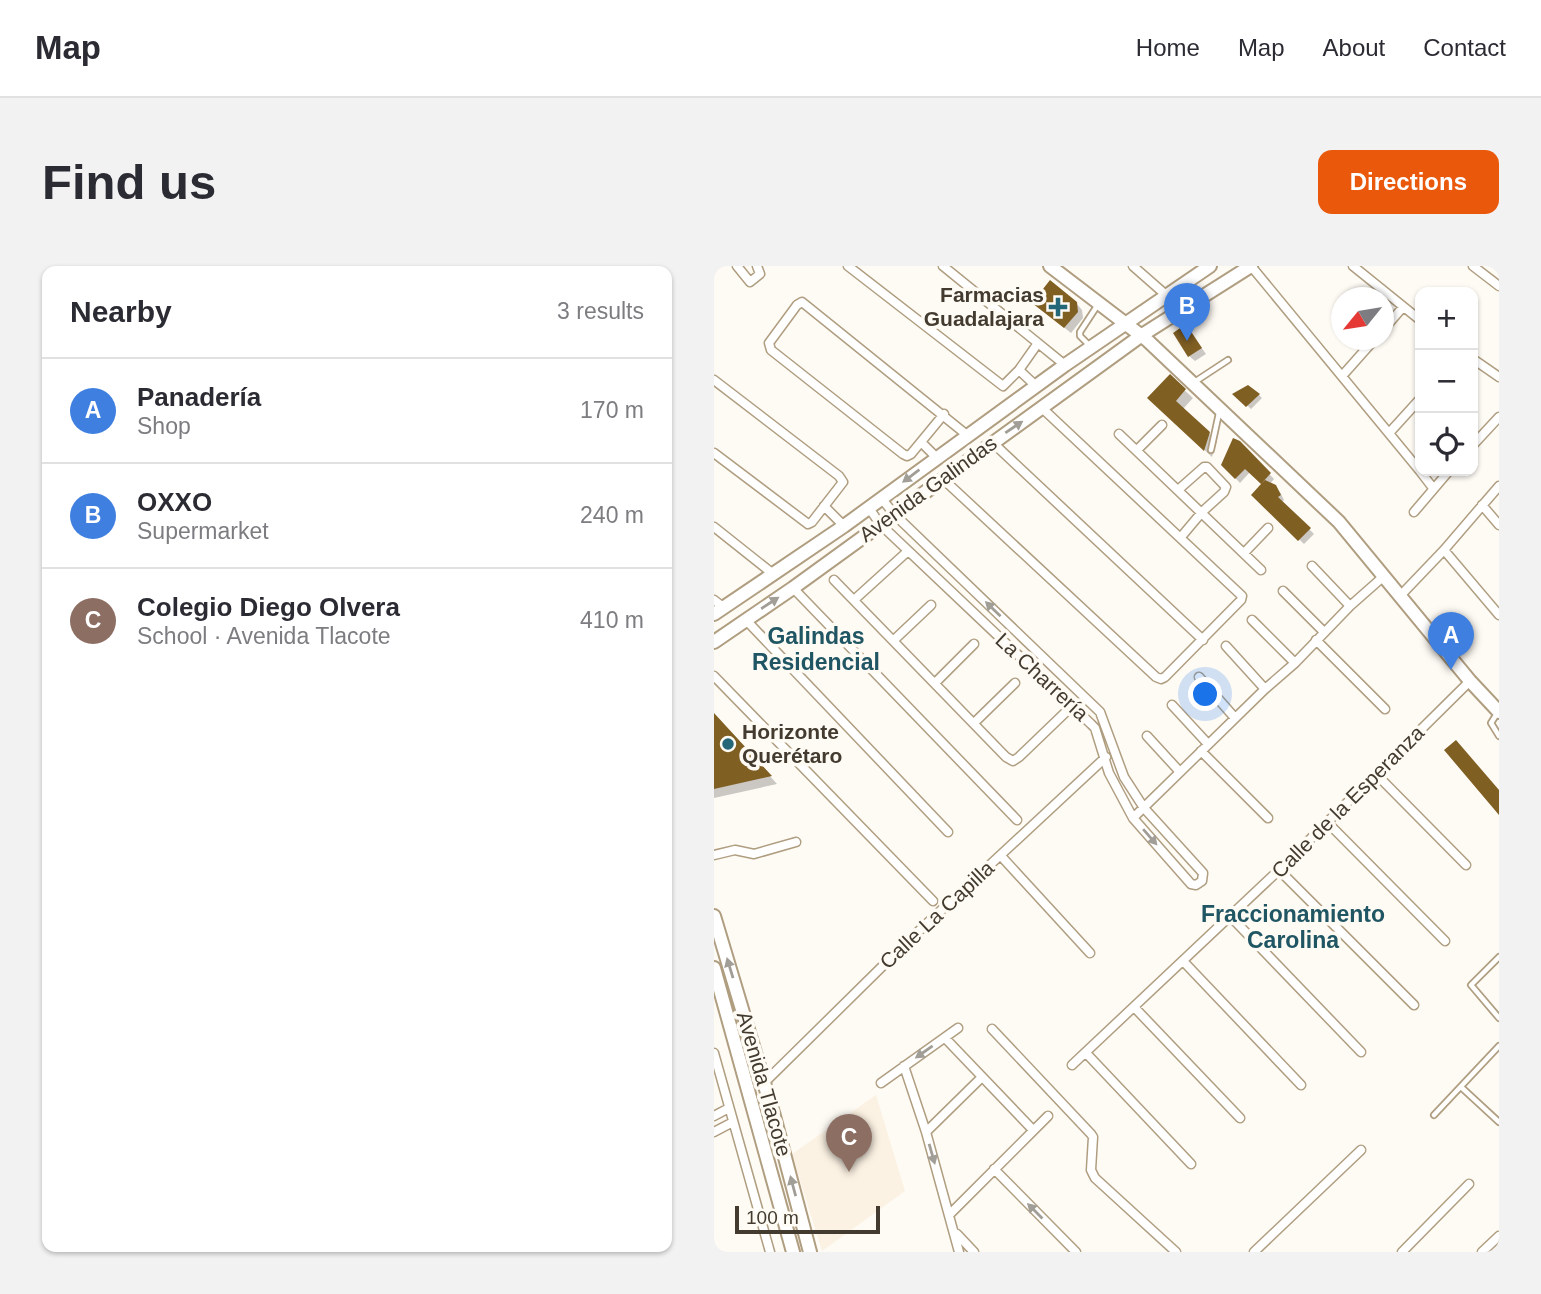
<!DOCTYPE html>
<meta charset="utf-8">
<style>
body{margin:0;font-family:Helvetica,sans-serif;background:#f2f2f3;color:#2b2b33}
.controls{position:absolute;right:21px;top:21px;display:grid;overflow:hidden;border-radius:14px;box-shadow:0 2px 5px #0004}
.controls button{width:63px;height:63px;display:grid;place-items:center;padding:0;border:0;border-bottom:2px solid #e1e1e2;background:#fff;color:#2b2b33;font:35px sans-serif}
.compass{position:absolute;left:617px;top:21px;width:63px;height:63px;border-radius:50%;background:#fff;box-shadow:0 2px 5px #0004;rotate:240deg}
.scale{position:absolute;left:21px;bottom:18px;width:145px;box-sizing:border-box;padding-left:7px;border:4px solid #433b2f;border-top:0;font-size:19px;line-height:24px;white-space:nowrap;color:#433b2f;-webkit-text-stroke:5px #fefaf4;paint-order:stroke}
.you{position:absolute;left:492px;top:429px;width:24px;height:24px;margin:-18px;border:5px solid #fff;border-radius:50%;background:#1a73e8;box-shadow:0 0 0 10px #1a73e833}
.badge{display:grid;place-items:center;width:46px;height:46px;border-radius:50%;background:#ea580c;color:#fff;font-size:23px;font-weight:700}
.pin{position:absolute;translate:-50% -58px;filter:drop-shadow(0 2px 4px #0008)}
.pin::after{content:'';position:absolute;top:37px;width:24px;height:21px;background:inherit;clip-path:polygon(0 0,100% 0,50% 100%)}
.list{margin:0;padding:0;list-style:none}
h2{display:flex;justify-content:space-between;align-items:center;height:91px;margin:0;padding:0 28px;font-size:30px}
h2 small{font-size:23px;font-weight:400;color:#7c7c81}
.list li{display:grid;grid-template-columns:46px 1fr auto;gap:21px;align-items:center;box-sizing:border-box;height:105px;padding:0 28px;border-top:2px solid #e1e1e2}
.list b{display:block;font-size:26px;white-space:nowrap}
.list p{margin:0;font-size:23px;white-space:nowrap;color:#7c7c81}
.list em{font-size:23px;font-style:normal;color:#7c7c81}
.icon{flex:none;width:38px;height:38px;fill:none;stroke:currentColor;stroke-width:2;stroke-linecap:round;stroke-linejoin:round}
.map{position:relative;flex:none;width:785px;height:986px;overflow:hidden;border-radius:14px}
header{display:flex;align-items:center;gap:42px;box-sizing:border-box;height:98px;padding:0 35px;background:#fff;border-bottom:2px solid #e1e1e2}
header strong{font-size:33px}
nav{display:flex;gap:38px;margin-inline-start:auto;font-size:24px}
.intro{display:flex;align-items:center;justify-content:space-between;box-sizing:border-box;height:168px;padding:0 42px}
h1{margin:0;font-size:49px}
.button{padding:18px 32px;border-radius:14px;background:#ea580c;color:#fff;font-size:24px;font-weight:700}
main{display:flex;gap:42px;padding:0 42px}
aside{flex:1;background:#fff;border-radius:14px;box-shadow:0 2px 5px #0004}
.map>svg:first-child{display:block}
.built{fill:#fcf2e3}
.shadow{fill:#0003}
.building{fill:#805f23}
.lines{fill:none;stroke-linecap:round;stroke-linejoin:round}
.lane-casing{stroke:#b09e81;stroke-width:8}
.street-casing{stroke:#b09e81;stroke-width:11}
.secondary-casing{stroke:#b09e81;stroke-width:16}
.lane{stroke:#fff;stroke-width:4.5}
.street{stroke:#fff;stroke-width:8}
.secondary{stroke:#fff;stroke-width:12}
.oneway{fill:#a19d97}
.poi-dot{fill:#236779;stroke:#fefaf4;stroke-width:2.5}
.labels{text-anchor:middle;stroke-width:7;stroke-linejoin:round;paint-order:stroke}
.poi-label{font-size:21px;font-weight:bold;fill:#433b2f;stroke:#fefaf4;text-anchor:end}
.street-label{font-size:21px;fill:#433b2f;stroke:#fefaf4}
.neighbourhood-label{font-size:23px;font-weight:bold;fill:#205663;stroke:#fefaf4}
</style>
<header>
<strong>Map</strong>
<nav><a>Home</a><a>Map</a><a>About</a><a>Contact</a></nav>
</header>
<div class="intro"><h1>Find us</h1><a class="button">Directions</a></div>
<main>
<aside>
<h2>Nearby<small>3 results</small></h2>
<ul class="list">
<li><span class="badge" style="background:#3f7fe0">A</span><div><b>Panadería</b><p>Shop</p></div><em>170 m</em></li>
<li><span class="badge" style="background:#3f7fe0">B</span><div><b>OXXO</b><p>Supermarket</p></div><em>240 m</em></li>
<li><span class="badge" style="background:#8d6e63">C</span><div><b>Colegio Diego Olvera</b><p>School · Avenida Tlacote</p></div><em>410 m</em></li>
</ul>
</aside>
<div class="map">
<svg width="785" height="986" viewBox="0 0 785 986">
<rect width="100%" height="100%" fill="#fefaf4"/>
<path class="built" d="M 162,829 L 191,925 L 108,985 L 78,888 Z"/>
<path class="shadow" d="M 362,37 L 368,44 L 369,52 L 357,67 L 326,42 Z
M 472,60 L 492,88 L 481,95 L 475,90 Z
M 456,111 L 479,132 L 469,143 L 503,175 L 498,191 L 443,140 Z
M 521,128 L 545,129 L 548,132 L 537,143 Z
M 525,176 L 560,213 L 556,218 L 566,226 L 570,234 L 568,236 L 600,268 L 590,278 L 539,229 L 549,218 L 536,206 L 526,217 L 509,199 Z
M 0,448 L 63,518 L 0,532 Z"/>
<path class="building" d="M 336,14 L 363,36 L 364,46 L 350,62 L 318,37 Z
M 472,58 L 488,82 L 474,91 L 459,67 Z
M 456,108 L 472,123 L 462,135 L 496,166 L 490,185 L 433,132 Z
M 534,119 L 546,128 L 532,141 L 518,128 Z
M 519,172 L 526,175 L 557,207 L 547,218 L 551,214 L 562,219 L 567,229 L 564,231 L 597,262 L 584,275 L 537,229 L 547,218 L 531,203 L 521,213 L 507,199 Z
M 0,447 L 58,510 L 0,523 Z
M 742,474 L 785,524 L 785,549 L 730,484 Z"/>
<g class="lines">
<defs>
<path id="lane" d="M 375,79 L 366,70 L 366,66 L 385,37
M 479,117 L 514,94
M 497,184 L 505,147
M 784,446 L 777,457 L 785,470
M 785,691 L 757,719 L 785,752
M 747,821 L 785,856
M 720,849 L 785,780"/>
<path id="street" d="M 23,0 L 36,16 L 46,8 L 43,0
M 134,0 L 289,120 L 305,104 L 324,77
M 229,0 L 351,99
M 419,0 L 452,29
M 537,0 L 706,205
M 639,0 L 706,54
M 759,0 L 785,20
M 670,63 L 689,41
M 759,93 L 785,111
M 305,104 L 322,120
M 628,110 L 660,74
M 0,114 L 125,210 L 129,216 L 98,256 L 94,258 L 0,187
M 230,148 L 197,188 L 193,190 L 189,188 L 57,84 L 55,77 L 83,39 L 88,36 L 253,169
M 676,166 L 706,133
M 405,168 L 547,304
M 207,176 L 222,191
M 278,176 L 489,374
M 759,179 L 785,151
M 423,184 L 448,159
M 706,205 L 719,222
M 229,213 L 442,411 L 447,413 L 451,411 L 527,334 L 528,330 L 328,142
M 464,224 L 490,201 L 493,201 L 512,221 L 510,226 L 488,246 L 467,271
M 768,239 L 785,259
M 110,240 L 130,260
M 155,242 L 166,258 L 377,458 L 381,462 L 395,507 L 419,552 L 477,618 L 482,619 L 488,615 L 489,607 L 430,542 L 410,511 L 386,446 L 180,248 L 168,233
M 700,246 L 735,205
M 0,261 L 58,307
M 730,284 L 785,349
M 530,287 L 554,262
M 598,300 L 636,340
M 120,314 L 292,491 L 299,495 L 305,491 L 357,441
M 79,322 L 303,554
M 569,325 L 610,366
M 686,330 L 730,284 L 785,220
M 0,334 L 9,341
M 140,334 L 194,285
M 31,353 L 234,566
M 538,354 L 581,397
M 180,374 L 217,339
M 602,374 L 671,443
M 512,380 L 551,423
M 0,410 L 219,635
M 485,411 L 521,452
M 221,417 L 260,378
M 458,439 L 494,478
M 260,457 L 301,417
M 433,470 L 466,506
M 487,485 L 554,552
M 662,508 L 752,599
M 419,552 L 551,423 L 581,397 L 636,340 L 670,310
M 613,556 L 731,675
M 0,589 L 21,584 L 40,588 L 82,576
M 287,590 L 376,687
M 565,604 L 700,739
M 516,650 L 647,786
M 469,695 L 587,819
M 420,741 L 526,852
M 278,763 L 377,868 L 379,871 L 377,904 L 381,912 L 462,986
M 231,772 L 319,864
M 0,787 L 56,986
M 372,787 L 477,898
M 358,799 L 565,604 L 756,415
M 190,800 L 212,866 L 245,986
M 50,817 L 193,676 L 392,491
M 167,817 L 244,762
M 0,850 L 15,842
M 0,866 L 19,856
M 212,866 L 268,811
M 280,903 L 362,986
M 236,948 L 334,850
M 243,968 L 260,986
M 540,986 L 647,884
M 688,986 L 755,918
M 768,986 L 785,970"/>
<path id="secondary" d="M 336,0 L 433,74 L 625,256 L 756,415 L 785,446
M 0,348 L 130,260 L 351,99 L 496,0
M 0,376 L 79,322 L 428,69 L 537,0
M 0,650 L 60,850 L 96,986
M 0,702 L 79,986"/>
</defs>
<use href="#lane" class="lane-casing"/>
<use href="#street" class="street-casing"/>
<use href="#secondary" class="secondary-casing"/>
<use href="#lane" class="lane"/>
<use href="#street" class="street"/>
<use href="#secondary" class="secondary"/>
</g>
<defs><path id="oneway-solid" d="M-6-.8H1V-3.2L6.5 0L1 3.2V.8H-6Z" transform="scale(1.75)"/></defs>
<g class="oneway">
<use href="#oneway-solid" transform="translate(300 161) rotate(-34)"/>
<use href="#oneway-solid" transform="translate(197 210) rotate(143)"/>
<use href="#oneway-solid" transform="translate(56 337) rotate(-33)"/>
<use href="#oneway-solid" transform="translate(279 343) rotate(-136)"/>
<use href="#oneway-solid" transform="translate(436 571) rotate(49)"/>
<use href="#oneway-solid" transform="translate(16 702) rotate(-107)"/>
<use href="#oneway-solid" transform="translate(210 786) rotate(145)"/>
<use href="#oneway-solid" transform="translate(218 888) rotate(74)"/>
<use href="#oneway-solid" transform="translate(79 920) rotate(-105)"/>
<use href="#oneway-solid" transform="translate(321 945) rotate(-135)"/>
</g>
<g class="poi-dot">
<path d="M340.5 30.5h7v7h7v7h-7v7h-7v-7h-7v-7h7z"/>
<circle cx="14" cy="478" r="7"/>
</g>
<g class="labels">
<g class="poi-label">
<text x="330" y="36">Farmacias<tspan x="330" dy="24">Guadalajara</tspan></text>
<text x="28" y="473" text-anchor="start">Horizonte<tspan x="28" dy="24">Querétaro</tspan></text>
</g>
<g class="street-label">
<text transform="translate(214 223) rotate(-36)" y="7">Avenida Galindas</text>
<text transform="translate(328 411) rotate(43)" y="7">La Charrería</text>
<text transform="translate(634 536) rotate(-45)" y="7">Calle de la Esperanza</text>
<text transform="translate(223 649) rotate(-43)" y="7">Calle La Capilla</text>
<text transform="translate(50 818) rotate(74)" y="7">Avenida Tlacote</text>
</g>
<g class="neighbourhood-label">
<text x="102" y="378">Galindas<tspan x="102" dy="26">Residencial</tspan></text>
<text x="579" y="656">Fraccionamiento<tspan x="579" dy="26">Carolina</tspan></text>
</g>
</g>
</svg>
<div class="controls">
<button>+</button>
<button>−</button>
<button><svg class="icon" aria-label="locate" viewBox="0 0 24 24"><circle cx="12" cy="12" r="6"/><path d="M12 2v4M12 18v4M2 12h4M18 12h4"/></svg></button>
</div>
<svg class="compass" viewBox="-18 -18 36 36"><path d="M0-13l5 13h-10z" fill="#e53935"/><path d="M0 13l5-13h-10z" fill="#7c7c81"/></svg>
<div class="scale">100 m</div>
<div class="you"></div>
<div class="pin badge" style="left:737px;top:404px;background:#3f7fe0">A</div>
<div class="pin badge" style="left:473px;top:75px;background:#3f7fe0">B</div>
<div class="pin badge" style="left:135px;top:906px;background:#8d6e63">C</div>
</div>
</main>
